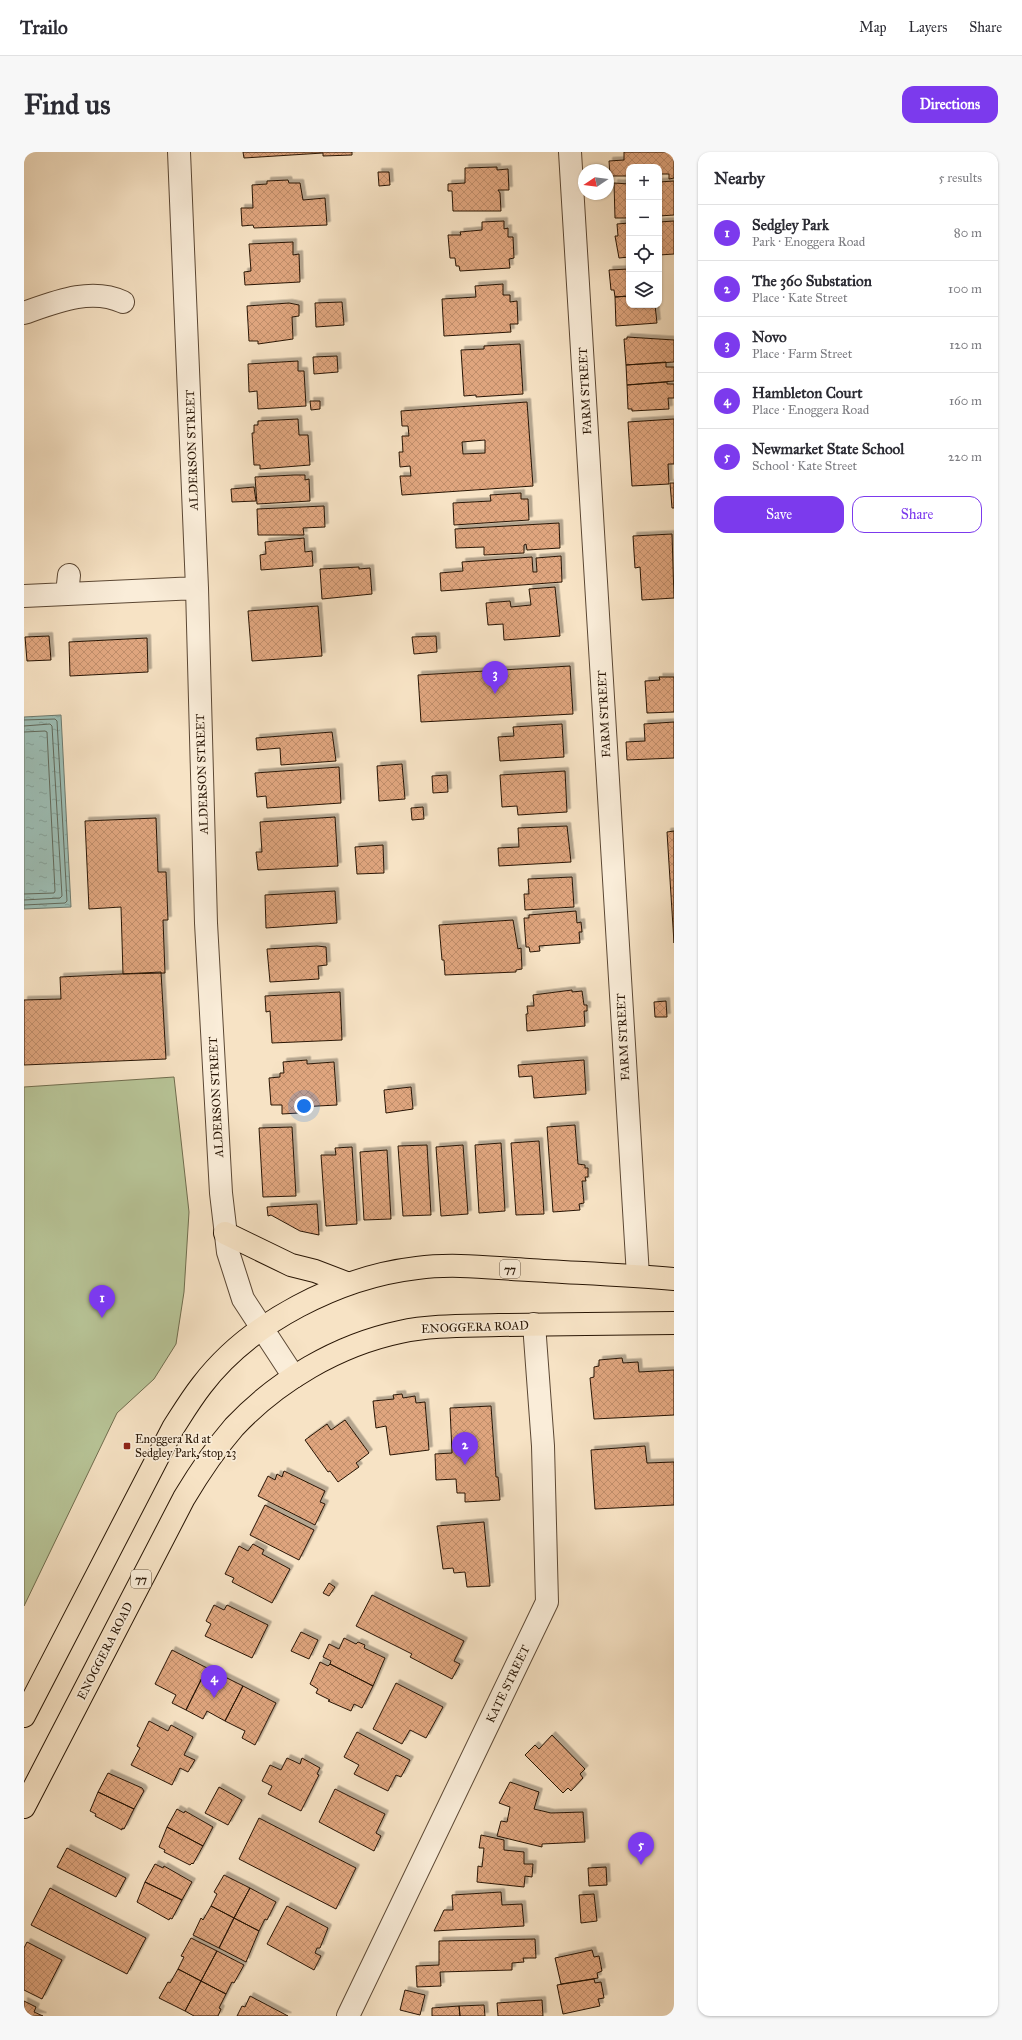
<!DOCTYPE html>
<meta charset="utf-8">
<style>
body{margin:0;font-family:"IM FELL Great Primer",serif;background:#f7f7f7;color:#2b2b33}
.controls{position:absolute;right:12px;top:12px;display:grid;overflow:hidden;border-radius:8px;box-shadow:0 1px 3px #0004}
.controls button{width:36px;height:36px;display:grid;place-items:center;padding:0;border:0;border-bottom:1px solid #e1e1e2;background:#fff;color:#2b2b33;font:20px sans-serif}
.compass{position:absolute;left:554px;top:12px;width:36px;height:36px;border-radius:50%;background:#fff;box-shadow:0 1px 3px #0004;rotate:257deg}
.you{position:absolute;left:280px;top:954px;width:14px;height:14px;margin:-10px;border:3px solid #fff;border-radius:50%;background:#1a73e8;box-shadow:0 0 0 6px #1a73e833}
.badge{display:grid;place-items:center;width:26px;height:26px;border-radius:50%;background:#7c3aed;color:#fff;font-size:13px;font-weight:700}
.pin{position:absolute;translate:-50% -33px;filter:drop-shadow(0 1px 2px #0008)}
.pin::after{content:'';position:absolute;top:21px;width:14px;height:12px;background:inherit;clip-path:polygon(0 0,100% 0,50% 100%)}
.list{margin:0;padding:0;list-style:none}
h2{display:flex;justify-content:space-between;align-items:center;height:52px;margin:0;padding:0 16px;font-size:17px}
h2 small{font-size:13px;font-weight:400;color:#7c7c81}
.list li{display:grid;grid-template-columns:26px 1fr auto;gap:12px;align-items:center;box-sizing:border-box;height:56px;padding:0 16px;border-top:1px solid #e1e1e2}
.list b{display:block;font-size:15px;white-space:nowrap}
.list p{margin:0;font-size:13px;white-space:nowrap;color:#7c7c81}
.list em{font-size:13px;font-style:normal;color:#7c7c81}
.actions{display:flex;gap:8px;padding:12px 16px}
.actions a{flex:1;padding:9px 0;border:1px solid #7c3aed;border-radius:12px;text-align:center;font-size:14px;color:#7c3aed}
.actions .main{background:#7c3aed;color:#fff}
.icon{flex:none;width:22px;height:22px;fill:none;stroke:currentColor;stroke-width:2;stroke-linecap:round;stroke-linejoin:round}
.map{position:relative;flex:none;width:650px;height:1864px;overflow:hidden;border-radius:12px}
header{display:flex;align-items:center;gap:24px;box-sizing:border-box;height:56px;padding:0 20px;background:#fff;border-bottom:1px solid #e1e1e2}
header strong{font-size:19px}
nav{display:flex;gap:22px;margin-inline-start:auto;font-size:14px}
.intro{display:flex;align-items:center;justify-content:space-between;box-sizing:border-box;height:96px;padding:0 24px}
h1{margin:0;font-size:28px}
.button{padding:10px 18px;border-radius:12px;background:#7c3aed;color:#fff;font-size:14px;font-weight:700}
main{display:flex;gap:24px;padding:0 24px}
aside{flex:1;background:#fff;border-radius:12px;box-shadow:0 1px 3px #0004}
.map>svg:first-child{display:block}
.green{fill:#b8c598;stroke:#706d4e}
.water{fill:url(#water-ripples);stroke:#6e7a6e}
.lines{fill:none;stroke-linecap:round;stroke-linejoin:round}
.shore{stroke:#626a5c;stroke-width:1}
.building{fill:url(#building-cross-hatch);stroke:#281504;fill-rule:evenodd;filter:url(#shadow)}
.minor-casing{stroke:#5c4834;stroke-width:24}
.major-casing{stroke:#281504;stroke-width:24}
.minor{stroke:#faedd9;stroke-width:22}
.major{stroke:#f7e3c5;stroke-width:22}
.poi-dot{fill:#8f2418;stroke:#faedd9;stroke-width:1.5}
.labels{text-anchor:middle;stroke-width:3.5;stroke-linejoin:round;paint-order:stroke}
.shield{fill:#faedd9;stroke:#675644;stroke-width:1}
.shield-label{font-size:11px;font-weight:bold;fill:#281504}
.street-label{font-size:12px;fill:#281504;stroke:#faedd9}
.poi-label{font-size:12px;fill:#281504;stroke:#faedd9;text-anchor:start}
</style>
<header>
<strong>Trailo</strong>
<nav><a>Map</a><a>Layers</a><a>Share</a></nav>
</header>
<div class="intro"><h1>Find us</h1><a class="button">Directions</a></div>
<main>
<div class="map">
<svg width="650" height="1864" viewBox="0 0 650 1864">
<defs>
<pattern id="water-ripples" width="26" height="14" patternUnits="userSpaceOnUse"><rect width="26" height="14" fill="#9dbeb5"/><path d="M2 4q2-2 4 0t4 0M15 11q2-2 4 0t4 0" fill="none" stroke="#87a29a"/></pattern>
<pattern id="building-cross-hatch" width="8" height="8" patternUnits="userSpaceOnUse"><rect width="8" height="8" fill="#dfa57e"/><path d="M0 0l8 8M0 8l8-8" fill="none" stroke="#bf8d6b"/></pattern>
<filter id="shadow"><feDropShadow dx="3.5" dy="-3.5" stdDeviation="0" flood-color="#0004"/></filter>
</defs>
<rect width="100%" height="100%" fill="#f7e3c5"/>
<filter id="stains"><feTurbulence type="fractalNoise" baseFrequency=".005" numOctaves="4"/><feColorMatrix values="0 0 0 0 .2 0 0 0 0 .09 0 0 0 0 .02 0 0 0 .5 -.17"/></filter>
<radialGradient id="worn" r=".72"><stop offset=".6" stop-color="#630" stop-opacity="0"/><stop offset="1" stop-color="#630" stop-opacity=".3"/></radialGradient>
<path class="green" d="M 150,925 L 165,1060 L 160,1140 L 152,1192 L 130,1227 L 93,1261 L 0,1454 L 0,935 Z"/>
<path class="water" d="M 37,563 L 47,755 L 0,757 L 0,565 Z"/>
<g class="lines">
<path class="shore" d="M 0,568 L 31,567 L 33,569 L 43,749 L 41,751 L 0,753
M 0,574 L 26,572 L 28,574 L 38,744 L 36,746 L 0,748
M 0,580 L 21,579 L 23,580 L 31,739 L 30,741 L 0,742"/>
</g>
<path class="building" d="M 219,0 L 328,0 L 328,3 L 299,4 L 299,1 L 220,6 Z
M 600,0 L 650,0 L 650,26 L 645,27 L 645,22 L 635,22 L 635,15 L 605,15 L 605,24 L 586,24 L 585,9 L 600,8 Z
M 473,15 L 473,18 L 484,17 L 485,38 L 474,38 L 476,41 L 477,59 L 429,59 L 428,39 L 424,39 L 424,32 L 441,31 L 441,16 Z
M 354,20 L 365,20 L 366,33 L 355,34 Z
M 264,28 L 265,31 L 276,31 L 279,48 L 301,46 L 303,73 L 230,76 L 229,73 L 218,74 L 217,56 L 229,56 L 228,33 L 243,32 L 243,29 Z
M 650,29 L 650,63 L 635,64 L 635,30 Z
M 590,31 L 605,32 L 605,66 L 591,66 Z
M 480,69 L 480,77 L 484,76 L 484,85 L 489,85 L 490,106 L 485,107 L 486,116 L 436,119 L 435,114 L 432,114 L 431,106 L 426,106 L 424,83 L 437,83 L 436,80 L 458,78 L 458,70 Z
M 650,69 L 650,102 L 635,103 L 635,70 Z
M 605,71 L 605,105 L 595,106 L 591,84 L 594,84 L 593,72 Z
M 269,90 L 269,103 L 275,102 L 276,130 L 221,133 L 220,120 L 227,119 L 225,92 Z
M 605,117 L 605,144 L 591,145 L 590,138 L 587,138 L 585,118 Z
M 479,132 L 479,143 L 486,143 L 486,150 L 493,149 L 494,172 L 486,172 L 487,180 L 420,184 L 418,147 L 452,145 L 451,134 Z
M 605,144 L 605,153 L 631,153 L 633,171 L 592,174 L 591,145 Z
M 318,150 L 320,173 L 292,175 L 291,151 Z
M 265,151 L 275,153 L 275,164 L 268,165 L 269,187 L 234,192 L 234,189 L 225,189 L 223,154 Z
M 603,185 L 650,188 L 650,210 L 602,213 L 600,187 L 603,187 Z
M 496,192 L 499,242 L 452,245 L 452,243 L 440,244 L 437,198 L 460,197 L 460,194 Z
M 313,204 L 314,220 L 290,222 L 289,205 Z
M 274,209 L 274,219 L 280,219 L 282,254 L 234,257 L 233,239 L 225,240 L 224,212 Z
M 642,210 L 642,215 L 650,215 L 650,229 L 603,233 L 602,213 Z
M 643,230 L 643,232 L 650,232 L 650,246 L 644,246 L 645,257 L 608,259 L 608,257 L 604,257 L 603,233 Z
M 286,249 L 296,249 L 296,257 L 287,258 Z
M 503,250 L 509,334 L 378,343 L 376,324 L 387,324 L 386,314 L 376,315 L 375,300 L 379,300 L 378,284 L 385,284 L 384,274 L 378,274 L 377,259 ZM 461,288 L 461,301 L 439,302 L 438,290 Z
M 274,267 L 275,283 L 284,283 L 286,313 L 236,317 L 236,313 L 230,313 L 228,281 L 230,281 L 230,273 L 234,273 L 234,269 Z
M 650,267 L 650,312 L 644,312 L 645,332 L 608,334 L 604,270 Z
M 270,323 L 281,323 L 281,328 L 285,327 L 286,349 L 233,352 L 231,325 Z
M 646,331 L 650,331 L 650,356 L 648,356 Z
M 230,335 L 232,349 L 208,350 L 207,337 Z
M 497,341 L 497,347 L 504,347 L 505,368 L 430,373 L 429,351 L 467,349 L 466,343 Z
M 300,354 L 301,375 L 279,376 L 280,383 L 234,383 L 233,357 Z
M 535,371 L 536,396 L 503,398 L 502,392 L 500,393 L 500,401 L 460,403 L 460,395 L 432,396 L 431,377 Z
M 648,382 L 650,446 L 618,448 L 616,415 L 611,416 L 609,384 Z
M 280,386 L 281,400 L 288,399 L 289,414 L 237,418 L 236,403 L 242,402 L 241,390 Z
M 537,404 L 538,430 L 417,439 L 416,421 L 439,419 L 438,410 L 508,405 L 509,420 L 513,420 L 512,406 Z
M 335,415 L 335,417 L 346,416 L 348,442 L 298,447 L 296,417 Z
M 531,435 L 536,484 L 480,488 L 479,472 L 464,473 L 462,451 L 486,449 L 487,455 L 507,453 L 505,437 Z
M 294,454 L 298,504 L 228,509 L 224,459 Z
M 25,484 L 27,508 L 3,509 L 1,485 Z
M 412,484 L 413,500 L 390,502 L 388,485 Z
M 123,486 L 124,520 L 46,524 L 45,490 Z
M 546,514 L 549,562 L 397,570 L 394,523 Z
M 635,525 L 650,525 L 650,560 L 623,561 L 621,529 L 636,528 Z
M 650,570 L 650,606 L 603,608 L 602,590 L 621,589 L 620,572 Z
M 538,572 L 540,605 L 476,609 L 474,585 L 490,584 L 489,575 Z
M 308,580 L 312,609 L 257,613 L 256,596 L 233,598 L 232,586 Z
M 378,612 L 381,647 L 355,649 L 353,614 Z
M 315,615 L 317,651 L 243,656 L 242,644 L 233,645 L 231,621 Z
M 541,619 L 543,660 L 494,663 L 493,654 L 478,655 L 476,623 Z
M 423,623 L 424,640 L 409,641 L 408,624 Z
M 399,655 L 400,667 L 388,668 L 387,656 Z
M 311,665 L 314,714 L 234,718 L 232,700 L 238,700 L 236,670 Z
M 132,666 L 134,720 L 142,720 L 144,768 L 139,768 L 141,821 L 99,822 L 97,755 L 65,757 L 61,669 Z
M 543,674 L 547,710 L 475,714 L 474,696 L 495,695 L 494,676 Z
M 650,679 L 650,791 L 643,680 Z
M 359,693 L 360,721 L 333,722 L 331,695 Z
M 548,725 L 550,755 L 501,758 L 500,742 L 505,742 L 504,727 Z
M 311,739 L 313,771 L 242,776 L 241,743 Z
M 552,759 L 553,771 L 557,770 L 558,780 L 555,780 L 556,791 L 515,794 L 516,799 L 506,800 L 505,795 L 502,795 L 500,766 L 505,766 L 505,763 Z
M 489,768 L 494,797 L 497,796 L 498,817 L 492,818 L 492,820 L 421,823 L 420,808 L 418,808 L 415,773 Z
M 293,794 L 302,795 L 303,813 L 294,814 L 295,827 L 246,830 L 243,797 Z
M 137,820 L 142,907 L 0,913 L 0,848 L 37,847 L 36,825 Z
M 548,838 L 548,840 L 558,839 L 560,853 L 563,853 L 563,859 L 560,859 L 561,874 L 503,879 L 502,862 L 504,862 L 503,854 L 510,854 L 509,843 Z
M 316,840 L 318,888 L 248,891 L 246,859 L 242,860 L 241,844 Z
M 642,849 L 643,865 L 631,865 L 630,850 Z
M 283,908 L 283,912 L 310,910 L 313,953 L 275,955 L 275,961 L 258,962 L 258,953 L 247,953 L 245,926 L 256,925 L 256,921 L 260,921 L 259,910 Z
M 560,908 L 562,942 L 510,946 L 508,924 L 495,925 L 494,913 Z
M 387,935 L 389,957 L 362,961 L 360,938 Z
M 551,973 L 554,1012 L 561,1013 L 561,1016 L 564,1016 L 564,1025 L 561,1025 L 562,1029 L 558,1029 L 560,1051 L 555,1052 L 556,1058 L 529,1060 L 523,975 Z
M 268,975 L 272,1044 L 239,1045 L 235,976 Z
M 515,989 L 520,1062 L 492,1063 L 487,991 Z
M 477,991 L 481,1059 L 455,1061 L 451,993 Z
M 403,993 L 407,1063 L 379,1064 L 374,994 Z
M 439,993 L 444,1062 L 417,1064 L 412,995 Z
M 328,995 L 333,1072 L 302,1074 L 297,1003 L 312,1003 L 311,996 Z
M 363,998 L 367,1067 L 340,1068 L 336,1000 Z
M 293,1052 L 295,1083 L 276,1079 L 247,1063 L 244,1064 L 243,1055 Z
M 598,1206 L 599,1211 L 614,1210 L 615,1220 L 650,1218 L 650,1263 L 570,1267 L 566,1226 L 570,1225 L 570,1215 L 575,1214 L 575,1208 Z
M 378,1242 L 379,1246 L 391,1244 L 392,1251 L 401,1250 L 405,1298 L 366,1303 L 362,1274 L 352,1276 L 349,1249 L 370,1247 L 369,1243 Z
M 467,1254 L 472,1325 L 474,1325 L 476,1348 L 441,1350 L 441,1341 L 433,1341 L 432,1327 L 412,1328 L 411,1302 L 428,1301 L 426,1256 Z
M 321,1268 L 345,1301 L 332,1311 L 335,1315 L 314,1330 L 306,1319 L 304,1320 L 281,1288 L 303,1272 L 307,1278 Z
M 621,1294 L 623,1311 L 650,1310 L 650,1353 L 571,1357 L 567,1298 Z
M 260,1319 L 301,1339 L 296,1350 L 301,1352 L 291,1373 L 234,1344 L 244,1324 L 251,1328 L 253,1322 L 258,1325 Z
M 241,1353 L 290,1378 L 275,1408 L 226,1383 Z
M 460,1370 L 466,1434 L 443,1435 L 441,1420 L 430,1421 L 429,1416 L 419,1417 L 413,1374 Z
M 229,1392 L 240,1398 L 238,1402 L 266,1417 L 248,1451 L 208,1430 L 210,1426 L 201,1422 L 215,1394 L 224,1399 Z
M 305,1431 L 311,1435 L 305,1444 L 299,1441 Z
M 348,1443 L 440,1489 L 430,1509 L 436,1512 L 428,1527 L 386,1505 L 388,1502 L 332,1474 Z
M 190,1453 L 200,1458 L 203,1453 L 244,1473 L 228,1506 L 181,1484 L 187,1472 L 182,1469 Z
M 277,1480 L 294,1488 L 285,1507 L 267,1499 Z
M 320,1486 L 332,1492 L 334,1490 L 341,1493 L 340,1496 L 361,1506 L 349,1534 L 306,1512 L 307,1509 L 299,1505 L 305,1492 L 315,1497 Z
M 148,1498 L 183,1516 L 162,1558 L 148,1551 L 152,1543 L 131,1532 Z
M 296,1510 L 304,1514 L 306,1512 L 349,1534 L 338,1556 L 330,1552 L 327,1559 L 304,1549 L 306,1548 L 292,1541 L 294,1537 L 286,1532 Z
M 183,1516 L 219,1534 L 201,1569 L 183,1559 L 179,1567 L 162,1558 Z
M 372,1531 L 419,1555 L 402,1586 L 386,1578 L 378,1592 L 349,1577 Z
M 219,1534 L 252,1551 L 231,1593 L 218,1586 L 221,1579 L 201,1569 Z
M 125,1569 L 144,1579 L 147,1573 L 169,1585 L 160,1603 L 171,1608 L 164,1620 L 156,1616 L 148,1633 L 107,1613 L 116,1596 L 113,1594 Z
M 333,1580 L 386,1608 L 377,1625 L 372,1623 L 364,1639 L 330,1622 L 335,1613 L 320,1605 Z
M 528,1583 L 561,1617 L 556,1622 L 559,1626 L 547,1639 L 544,1636 L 539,1641 L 501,1603 L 511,1593 L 515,1597 Z
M 263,1606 L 276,1612 L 278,1606 L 296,1616 L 293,1622 L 295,1623 L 277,1659 L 244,1642 L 248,1634 L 238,1629 L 246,1613 L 257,1618 Z
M 84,1621 L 118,1636 L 120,1639 L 110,1657 L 74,1640 Z
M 486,1630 L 515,1640 L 510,1657 L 527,1661 L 559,1660 L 561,1690 L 518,1692 L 518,1695 L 473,1684 L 477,1669 L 483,1670 L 486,1655 L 475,1651 Z
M 195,1635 L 218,1648 L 204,1673 L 181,1661 Z
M 311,1637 L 361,1662 L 352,1681 L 357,1684 L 350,1699 L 295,1670 Z
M 74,1640 L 110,1657 L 100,1677 L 98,1676 L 98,1678 L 71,1664 L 72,1662 L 66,1659 Z
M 153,1657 L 160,1661 L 161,1659 L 189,1675 L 179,1694 L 143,1675 Z
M 235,1666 L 332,1716 L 312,1757 L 215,1707 Z
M 143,1675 L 179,1694 L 169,1712 L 168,1711 L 166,1713 L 140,1700 L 141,1698 L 135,1695 Z
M 457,1683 L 480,1688 L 480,1698 L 500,1700 L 500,1712 L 509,1712 L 508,1725 L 501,1724 L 500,1735 L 453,1730 L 454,1714 L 458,1715 L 460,1696 L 455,1696 Z
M 43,1696 L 102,1726 L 92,1745 L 33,1715 Z
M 131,1712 L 139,1716 L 140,1714 L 168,1730 L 158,1748 L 121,1730 Z
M 582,1715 L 583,1733 L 565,1734 L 564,1716 Z
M 200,1723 L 226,1736 L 210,1766 L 187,1754 L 193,1742 L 190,1740 Z
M 121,1730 L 158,1748 L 148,1767 L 146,1766 L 145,1768 L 113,1750 Z
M 26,1736 L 122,1786 L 103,1822 L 7,1773 Z
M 226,1736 L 252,1750 L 243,1768 L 241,1767 L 235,1779 L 210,1766 Z
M 477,1740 L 478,1753 L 498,1752 L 500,1774 L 410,1779 L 420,1758 L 429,1758 L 428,1743 Z
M 570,1742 L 573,1769 L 557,1771 L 555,1743 Z
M 187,1754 L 210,1766 L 195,1796 L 169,1783 L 177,1766 L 179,1768 Z
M 263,1754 L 304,1776 L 296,1796 L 293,1796 L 291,1801 L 297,1804 L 290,1818 L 243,1792 Z
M 210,1766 L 235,1779 L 222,1810 L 195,1796 Z
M 167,1786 L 193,1799 L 177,1829 L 154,1817 L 160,1805 L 157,1804 Z
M 511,1787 L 512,1806 L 499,1806 L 500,1810 L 488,1811 L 488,1818 L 416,1820 L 417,1834 L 393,1835 L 392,1814 L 415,1813 L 415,1789 Z
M 3,1790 L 38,1808 L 18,1847 L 0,1838 L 0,1796 Z
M 568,1798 L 570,1805 L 575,1804 L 578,1819 L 573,1821 L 574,1826 L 537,1832 L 531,1806 Z
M 193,1799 L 220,1813 L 210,1831 L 208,1830 L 202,1842 L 177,1829 Z
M 154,1817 L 177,1829 L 161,1859 L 135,1846 L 144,1830 L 146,1831 Z
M 570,1827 L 571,1831 L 577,1830 L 580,1846 L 574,1847 L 576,1854 L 539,1862 L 533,1833 Z
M 177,1829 L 202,1842 L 195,1856 L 197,1857 L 194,1864 L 170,1864 L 161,1859 Z
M 381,1838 L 401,1843 L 396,1863 L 376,1858 Z
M 226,1844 L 264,1864 L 213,1864 L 218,1854 L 221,1855 Z
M 518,1848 L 519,1864 L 474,1864 L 473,1851 Z
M 0,1849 L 12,1855 L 10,1860 L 19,1864 L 0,1864 Z
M 460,1853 L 461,1864 L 436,1864 L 435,1854 Z
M 435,1854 L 436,1864 L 408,1864 L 408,1856 Z"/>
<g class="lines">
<defs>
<path id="minor" d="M 155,0 L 173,436 L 182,771 L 197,1041 L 204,1100 L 219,1147 L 270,1225
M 546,0 L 614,1124
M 0,161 C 31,150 67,135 99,150
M 43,442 L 45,423
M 0,444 L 173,436
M 324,1864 L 523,1450 L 519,1294 L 510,1172"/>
<path id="major" d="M 201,1081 L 267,1113 L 291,1119 L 325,1132
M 0,1564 L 149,1276 C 158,1262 167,1247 178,1233 C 226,1170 315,1125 393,1116 C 430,1111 468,1116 505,1118 C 553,1121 602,1123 650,1127
M 0,1655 L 160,1346 C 175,1321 191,1297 210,1275 C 253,1229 314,1193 376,1180 C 408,1173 442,1174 475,1173 C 533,1172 592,1172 650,1171"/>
</defs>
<use href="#minor" class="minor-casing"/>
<use href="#major" class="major-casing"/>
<use href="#minor" class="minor"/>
<use href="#major" class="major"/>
</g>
<rect class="poi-dot" x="99" y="1290" width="8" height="8" rx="2"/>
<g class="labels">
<g class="shield">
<rect x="476" y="1108" width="20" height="18" rx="3"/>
<rect x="107" y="1418" width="20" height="18" rx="3"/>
</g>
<g class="shield-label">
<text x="486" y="1121">77</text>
<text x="117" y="1431">77</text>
</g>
<g class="street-label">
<text transform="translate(561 239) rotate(-93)" y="4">FARM STREET</text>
<text transform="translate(168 298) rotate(-92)" y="4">ALDERSON STREET</text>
<text transform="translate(580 562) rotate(-93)" y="4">FARM STREET</text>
<text transform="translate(178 622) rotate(-92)" y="4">ALDERSON STREET</text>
<text transform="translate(599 885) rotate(-93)" y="4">FARM STREET</text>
<text transform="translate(192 945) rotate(-93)" y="4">ALDERSON STREET</text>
<text transform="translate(451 1175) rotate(-2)" y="4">ENOGGERA ROAD</text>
<text transform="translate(81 1499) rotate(-63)" y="4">ENOGGERA ROAD</text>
<text transform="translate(484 1532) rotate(-64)" y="4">KATE STREET</text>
</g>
<g class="poi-label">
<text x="111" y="1291">Enoggera Rd at<tspan x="111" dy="14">Sedgley Park, stop 23</tspan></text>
</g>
</g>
<rect width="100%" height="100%" filter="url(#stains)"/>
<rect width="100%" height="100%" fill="url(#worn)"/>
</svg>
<div class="controls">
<button>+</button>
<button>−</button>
<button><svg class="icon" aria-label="locate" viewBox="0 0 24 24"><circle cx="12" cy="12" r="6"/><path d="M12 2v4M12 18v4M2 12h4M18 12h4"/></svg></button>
<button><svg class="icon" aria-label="layers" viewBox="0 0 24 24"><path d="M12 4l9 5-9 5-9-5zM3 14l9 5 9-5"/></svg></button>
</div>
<svg class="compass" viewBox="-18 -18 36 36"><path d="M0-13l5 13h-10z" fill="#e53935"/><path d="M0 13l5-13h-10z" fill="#7c7c81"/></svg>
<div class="you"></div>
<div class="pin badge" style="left:78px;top:1166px">1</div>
<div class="pin badge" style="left:441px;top:1313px">2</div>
<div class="pin badge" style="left:471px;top:542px">3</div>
<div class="pin badge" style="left:190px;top:1546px">4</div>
<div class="pin badge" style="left:617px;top:1713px">5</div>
</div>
<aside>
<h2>Nearby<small>5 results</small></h2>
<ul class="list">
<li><span class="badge">1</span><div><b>Sedgley Park</b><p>Park · Enoggera Road</p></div><em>80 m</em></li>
<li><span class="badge">2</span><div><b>The 360 Substation</b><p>Place · Kate Street</p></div><em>100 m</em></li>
<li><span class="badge">3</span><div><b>Novo</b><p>Place · Farm Street</p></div><em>120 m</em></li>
<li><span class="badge">4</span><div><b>Hambleton Court</b><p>Place · Enoggera Road</p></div><em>160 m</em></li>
<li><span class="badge">5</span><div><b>Newmarket State School</b><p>School · Kate Street</p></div><em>220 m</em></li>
</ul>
<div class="actions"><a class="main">Save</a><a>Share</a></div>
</aside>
</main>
